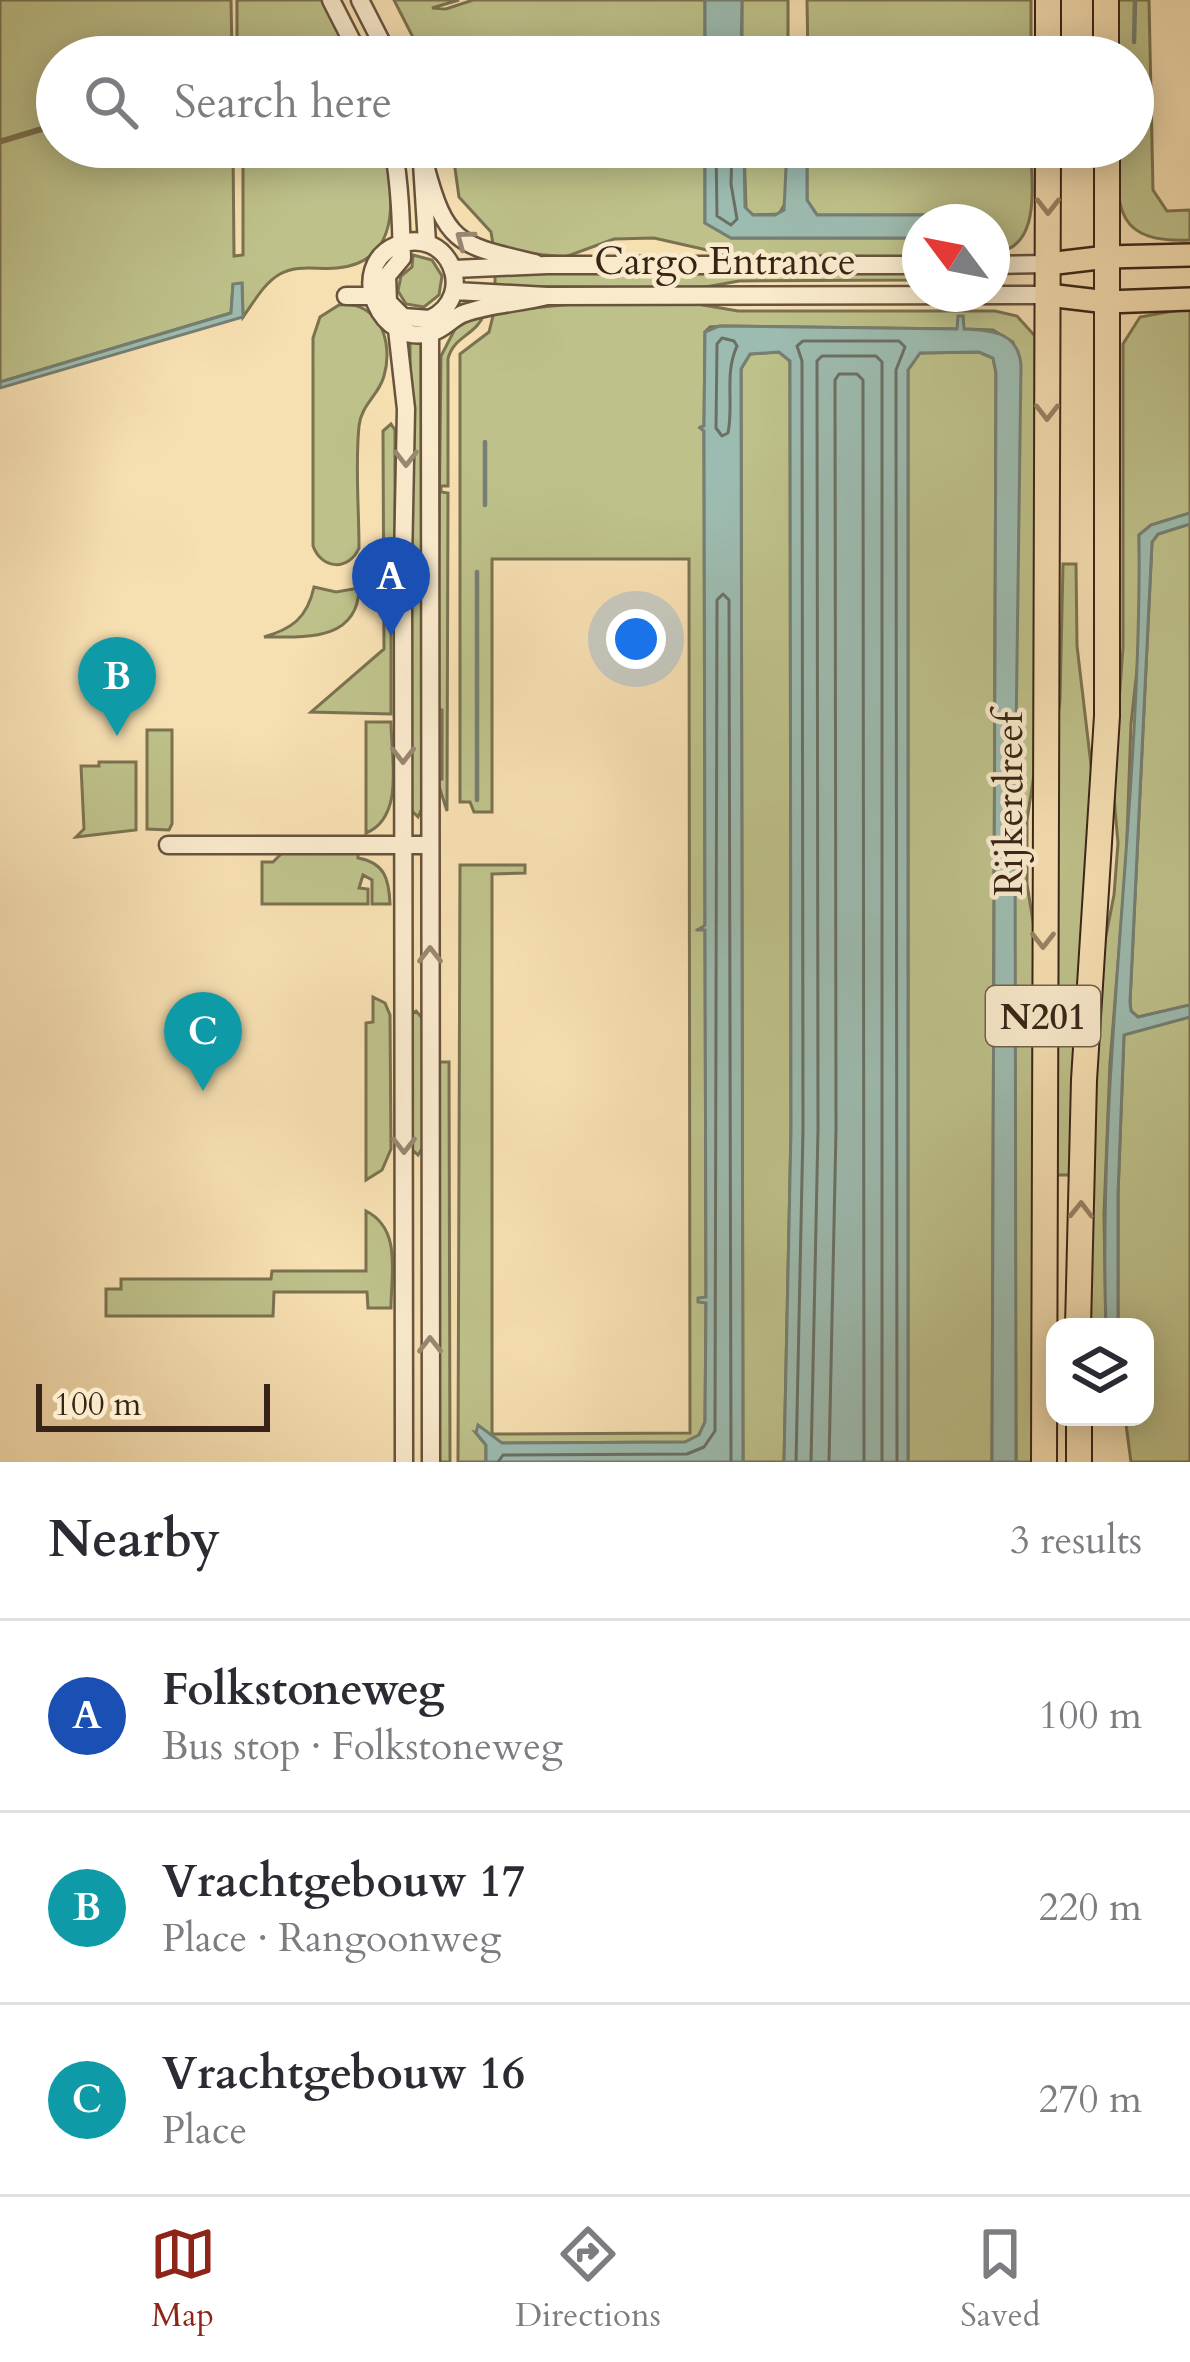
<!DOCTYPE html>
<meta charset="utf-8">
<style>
body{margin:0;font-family:Cardo,serif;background:#f7f7f7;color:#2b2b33}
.controls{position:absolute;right:36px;bottom:36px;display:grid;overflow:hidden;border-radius:24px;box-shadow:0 6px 30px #0003}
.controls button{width:108px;height:108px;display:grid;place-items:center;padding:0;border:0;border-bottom:3px solid #e1e1e2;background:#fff;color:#2b2b33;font:60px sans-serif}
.compass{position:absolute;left:902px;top:204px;width:108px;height:108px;border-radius:50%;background:#fff;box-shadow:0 6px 30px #0003;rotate:302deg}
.scale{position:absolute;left:36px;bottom:30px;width:234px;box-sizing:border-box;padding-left:12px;border:6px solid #382416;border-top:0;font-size:33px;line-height:42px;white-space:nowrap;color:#382416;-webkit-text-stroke:9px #f9eacc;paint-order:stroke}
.you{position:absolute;left:636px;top:639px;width:42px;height:42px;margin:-30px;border:9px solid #fff;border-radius:50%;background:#1a73e8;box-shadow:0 0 0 18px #1a73e833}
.badge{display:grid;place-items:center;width:78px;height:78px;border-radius:50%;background:#8f2418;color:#fff;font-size:39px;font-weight:700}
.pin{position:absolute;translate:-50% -99px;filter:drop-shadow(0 3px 6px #0008)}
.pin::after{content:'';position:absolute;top:63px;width:42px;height:36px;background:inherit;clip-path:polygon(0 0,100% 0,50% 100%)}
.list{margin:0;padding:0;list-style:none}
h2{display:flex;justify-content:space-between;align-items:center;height:156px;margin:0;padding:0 48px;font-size:51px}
h2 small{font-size:39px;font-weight:400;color:#7c7c81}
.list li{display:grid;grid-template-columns:78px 1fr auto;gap:36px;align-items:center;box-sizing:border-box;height:192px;padding:0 48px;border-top:3px solid #e1e1e2}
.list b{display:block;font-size:45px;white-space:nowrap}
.list p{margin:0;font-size:39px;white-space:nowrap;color:#7c7c81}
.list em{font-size:39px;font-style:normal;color:#7c7c81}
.icon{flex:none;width:66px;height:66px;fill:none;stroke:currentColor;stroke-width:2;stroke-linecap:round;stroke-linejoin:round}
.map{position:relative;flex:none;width:1190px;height:1462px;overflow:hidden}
.search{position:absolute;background:#fff;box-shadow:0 6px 30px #0003;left:36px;right:36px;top:36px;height:132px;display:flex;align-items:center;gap:30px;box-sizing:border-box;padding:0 42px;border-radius:66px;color:#7c7c81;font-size:45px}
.sheet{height:732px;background:#fff}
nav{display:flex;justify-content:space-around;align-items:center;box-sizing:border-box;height:168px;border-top:3px solid #e1e1e2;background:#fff;font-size:33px;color:#7c7c81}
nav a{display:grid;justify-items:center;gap:6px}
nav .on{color:#8f2418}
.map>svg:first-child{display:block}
.green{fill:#bec18a;stroke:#7b7250;stroke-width:3}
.water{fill:#9dbcb1;stroke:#757f73;stroke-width:3}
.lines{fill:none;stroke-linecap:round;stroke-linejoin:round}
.shore{stroke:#6a7064;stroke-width:3}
.stream{stroke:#757f73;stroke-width:4.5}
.minor-casing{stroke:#68533d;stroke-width:21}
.major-casing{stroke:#382416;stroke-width:26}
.highway-casing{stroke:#382416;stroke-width:28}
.minor{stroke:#f9eacc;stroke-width:16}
.major{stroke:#f6dfb1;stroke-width:21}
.highway{stroke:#f6dfb1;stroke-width:24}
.oneway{stroke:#978264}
.oneway2{stroke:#988771}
.labels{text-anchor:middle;stroke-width:9;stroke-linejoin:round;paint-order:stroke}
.shield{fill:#f9eacc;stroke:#725f4d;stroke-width:3}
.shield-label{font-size:36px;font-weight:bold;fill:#382416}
.street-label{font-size:39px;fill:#382416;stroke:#f9eacc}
</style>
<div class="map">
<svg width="1190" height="1462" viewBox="0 0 1190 1462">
<rect width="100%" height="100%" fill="#f6dfb1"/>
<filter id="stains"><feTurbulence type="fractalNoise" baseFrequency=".00167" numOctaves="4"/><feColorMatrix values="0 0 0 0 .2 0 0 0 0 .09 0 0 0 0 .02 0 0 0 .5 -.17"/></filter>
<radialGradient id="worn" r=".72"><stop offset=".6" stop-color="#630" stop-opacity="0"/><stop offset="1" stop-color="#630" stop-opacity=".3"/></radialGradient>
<path class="green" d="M 0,0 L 231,0 L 232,57 L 57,57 L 57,123 L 0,140 Z
M 237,0 L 322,0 L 350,57 L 237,57 Z
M 394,0 L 459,0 L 432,8 L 446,9 L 473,0 L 705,0 L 705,57 L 423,57 Z
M 742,0 L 788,0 L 788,57 L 742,57 Z
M 807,0 L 1031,0 L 1031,57 L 808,57 Z
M 1115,0 L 1149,0 L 1153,190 L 1167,211 L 1190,210 L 1190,240 C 1116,243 1117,210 1116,147 L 1133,147 L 1133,57 L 1116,57 Z
M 57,126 L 57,147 L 233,147 L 234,256 L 243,255 L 243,147 L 385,147 C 393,195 403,262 337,268 C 319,270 297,264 280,274 C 264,283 254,302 243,317 L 242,284 L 233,285 L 231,313 L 0,382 L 0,143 Z
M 452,147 L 705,147 L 705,223 L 731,238 L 920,238 L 920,257 L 738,257 L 654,238 L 614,239 L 565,257 L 494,250 L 491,232 L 459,197 Z
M 744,147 L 787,147 L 787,200 L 779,214 L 753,215 L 746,209 Z
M 817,147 L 1031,147 C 1031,184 1043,250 992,253 L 994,224 L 983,215 L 817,215 L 807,200 L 807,150 Z
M 413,255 L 432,260 L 442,276 L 439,295 L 424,307 L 406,304 L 398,291 L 401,276 L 412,267 Z
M 495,273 L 920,273 L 920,280 L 739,281 L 700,288 L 495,286 Z
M 697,304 L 738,311 L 995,311 L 1017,316 L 1035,336 L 1035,768 L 1027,820 L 1027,884 L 1035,934 L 1036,1462 L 1016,1462 L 1013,342 L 993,330 L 964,329 L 963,317 L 958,329 L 725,326 L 710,327 L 705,332 L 704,426 L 701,427 L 704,430 L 705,926 L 699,929 L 705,930 L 706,1298 L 698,1301 L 706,1302 L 705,1422 L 699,1435 L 685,1442 L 502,1443 L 476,1433 L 486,1445 L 486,1462 L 458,1462 L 460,865 L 525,865 L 525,873 L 492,874 L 492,1434 L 690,1433 L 689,559 L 492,559 L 492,812 L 474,812 L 470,802 L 460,802 L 460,354 L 489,332 L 494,312 L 573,304 Z
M 339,305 C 379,300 394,342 384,376 C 379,395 361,405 359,426 C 355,465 359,508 359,548 C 349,571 322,570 313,546 L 313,338 L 320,317 Z
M 1190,308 L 1190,513 L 1151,525 L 1139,535 L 1141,634 L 1131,724 L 1126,866 L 1110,1063 L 1104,1215 L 1106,1327 L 1088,1327 L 1090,1172 L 1102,956 L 1114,895 L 1118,843 L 1113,786 L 1123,647 L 1123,344 L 1140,317 Z
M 484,314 C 477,335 453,336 448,359 L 448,486 L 441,486 L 441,492 L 448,493 L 447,811 L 437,780 L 442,779 L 442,710 L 437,709 L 441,356 L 456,327 Z
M 410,341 L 421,342 L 422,808 L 418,817 L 410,809 Z
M 779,352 L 790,361 L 791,1130 L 784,1462 L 743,1462 L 741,369 L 750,354 Z
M 979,352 L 993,358 L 996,373 L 992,1462 L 908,1462 L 908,370 L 920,353 Z
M 391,424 L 395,430 L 395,576 L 391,576 L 391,714 L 311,712 L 384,649 L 383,431 Z
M 1190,524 L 1190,1005 L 1138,1017 L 1131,1011 L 1130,1002 L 1152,542 L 1158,534 Z
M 1063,564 L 1076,564 L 1077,646 L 1093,782 L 1072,1175 L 1052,1175 L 1051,771 L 1060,700 Z
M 314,587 L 336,592 L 359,588 C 358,642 304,637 264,637 C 291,629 307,619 314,587 Z
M 366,722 L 391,722 C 391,757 405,817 366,833 Z
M 147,730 L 172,730 L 172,824 L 169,830 L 147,829 Z
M 99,762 L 136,762 L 136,830 L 76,837 L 84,829 L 81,766 L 99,766 Z
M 282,853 L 358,853 L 358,858 C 385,863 389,879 390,904 L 372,904 L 372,880 L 363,875 L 359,888 L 368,889 L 368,904 L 262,904 L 262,862 L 273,862 Z
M 373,997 L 385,1003 L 390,1015 L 391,1149 L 382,1170 L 366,1180 L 366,1023 L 373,1022 Z
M 416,1011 L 423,1019 L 423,1147 L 418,1155 L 411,1149 L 411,1015 Z
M 1190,1017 L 1190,1462 L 1131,1462 L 1125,1417 L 1145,1417 L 1145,1327 L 1118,1327 L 1118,1194 L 1124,1034 Z
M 438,1062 L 449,1062 L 450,1462 L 438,1462 Z
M 366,1211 C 402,1229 391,1274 391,1308 L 368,1308 L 367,1292 L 274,1292 L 273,1316 L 106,1316 L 106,1289 L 121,1289 L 121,1279 L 271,1279 L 272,1271 L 366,1271 Z"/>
<path class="water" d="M 705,0 L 742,0 L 741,57 L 705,57 Z
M 705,147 L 744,147 L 745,207 L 753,215 L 775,215 L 784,210 L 787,147 L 817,147 L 807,151 L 807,200 L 817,215 L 981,215 C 990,217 996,224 992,233 L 992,222 L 920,222 L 920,238 L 731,238 L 705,223 Z
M 242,283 L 243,317 L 0,388 L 0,382 L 231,313 L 233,284 Z
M 958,316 L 963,316 L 964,329 C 992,330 1018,332 1021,365 L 1015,809 L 1016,1462 L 992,1462 L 996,373 L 993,358 L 979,352 L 920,353 L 908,370 L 908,1462 L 784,1462 L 791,1130 L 790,361 L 779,352 L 750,354 L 741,369 L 743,1462 L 486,1462 L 486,1445 L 476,1433 L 478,1425 L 502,1443 L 685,1442 L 699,1435 L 705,1422 L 706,1303 L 698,1302 L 698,1298 L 706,1297 L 705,930 L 699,930 L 705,925 L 704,431 L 700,428 L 704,426 L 705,332 L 719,326 L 957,329 Z
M 1190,513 L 1190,524 L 1158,534 L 1152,542 L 1130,1002 L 1131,1011 L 1138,1017 L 1190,1005 L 1190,1017 L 1124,1035 L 1118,1194 L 1118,1327 L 1106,1327 C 1097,1062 1142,799 1139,535 L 1151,525 Z"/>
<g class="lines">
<path class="shore" d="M 716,147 L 717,216 L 731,225 L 737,219 L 731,184 L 732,147
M 722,338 L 734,341 L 737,346 C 724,374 734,404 728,433 L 722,436 L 716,428 L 717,344 Z
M 498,1462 L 503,1455 L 687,1454 L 704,1447 L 715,1431 L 717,600 L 723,594 L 729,600 L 731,1462
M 796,1462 L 803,1130 L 802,361 L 797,346 L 803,341 L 899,341 L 905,347 L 896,370 L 897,1462
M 811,1462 L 818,1130 L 817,361 L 822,356 L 876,356 L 882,362 L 882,1462
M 829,1462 L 836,1130 L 835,380 L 839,374 L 857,374 L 863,380 L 864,1462"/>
<path class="stream" d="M 1134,42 L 1135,0
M 485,505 L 485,442
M 477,572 L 477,800"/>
<defs>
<path id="minor" d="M 331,0 L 360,57
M 360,0 L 389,57
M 393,147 C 400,184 401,221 402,258 L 387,276 L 388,302 L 403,317 L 430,319 C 479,295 448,225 397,245 C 345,266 380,350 433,332 C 445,328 453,317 465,313 C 490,304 520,303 547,296
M 421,147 L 427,243
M 425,165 C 446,245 459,245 535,263
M 992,265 L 1048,264
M 454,269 L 547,265 L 920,265
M 455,291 L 547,296 L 1048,295
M 346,296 L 372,296
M 430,319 L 431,1462
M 397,329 L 406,409 L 403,563 L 404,1462
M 168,845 L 430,845"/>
<path id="major" d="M 1048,264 L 1107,257 L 1190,255
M 1048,295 L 1107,302 L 1190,299"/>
<path id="highway" d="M 1106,0 L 1106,57
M 1048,57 L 1048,0
M 1078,1327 L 1084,1080 L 1107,716 L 1107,147
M 1079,1417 L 1079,1462
M 1044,1462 L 1048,147"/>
</defs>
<use href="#minor" class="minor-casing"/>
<use href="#major" class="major-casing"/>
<use href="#highway" class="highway-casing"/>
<use href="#minor" class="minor"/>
<use href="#major" class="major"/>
<use href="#highway" class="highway"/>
</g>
<defs><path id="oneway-chevron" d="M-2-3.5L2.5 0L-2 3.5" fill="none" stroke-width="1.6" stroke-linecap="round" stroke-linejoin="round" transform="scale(3)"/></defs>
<g class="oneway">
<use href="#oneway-chevron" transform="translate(1048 206) rotate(90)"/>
<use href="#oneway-chevron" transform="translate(1047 412) rotate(90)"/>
<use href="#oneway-chevron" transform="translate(1043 940) rotate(90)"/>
<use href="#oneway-chevron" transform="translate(1081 1210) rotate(-89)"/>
</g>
<g class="oneway2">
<use href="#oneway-chevron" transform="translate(464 239) rotate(-143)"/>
<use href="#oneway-chevron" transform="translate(406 458) rotate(90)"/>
<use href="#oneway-chevron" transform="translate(403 755) rotate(90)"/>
<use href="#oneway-chevron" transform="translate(430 955) rotate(-90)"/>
<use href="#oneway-chevron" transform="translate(404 1145) rotate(90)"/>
<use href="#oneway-chevron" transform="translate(430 1345) rotate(-90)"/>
</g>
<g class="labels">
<rect class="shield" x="986" y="986" width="114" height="60" rx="9"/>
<g class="shield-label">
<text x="1043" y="1029">N201</text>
</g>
<g class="street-label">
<text x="725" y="274">Cargo Entrance</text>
<text transform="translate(1008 804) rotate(-90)" y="14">Rijkerdreef</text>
</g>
</g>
<rect width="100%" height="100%" filter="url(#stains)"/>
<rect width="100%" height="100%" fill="url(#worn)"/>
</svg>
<div class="controls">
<button><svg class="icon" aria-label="layers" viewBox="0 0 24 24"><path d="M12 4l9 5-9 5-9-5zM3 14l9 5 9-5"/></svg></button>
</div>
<svg class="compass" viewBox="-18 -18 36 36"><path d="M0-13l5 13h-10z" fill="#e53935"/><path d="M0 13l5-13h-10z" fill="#7c7c81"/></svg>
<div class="scale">100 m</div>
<div class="you"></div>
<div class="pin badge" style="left:391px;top:636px;background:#1a4fb4">A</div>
<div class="pin badge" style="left:117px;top:736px;background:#0f9aa8">B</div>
<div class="pin badge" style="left:203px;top:1091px;background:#0f9aa8">C</div>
<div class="search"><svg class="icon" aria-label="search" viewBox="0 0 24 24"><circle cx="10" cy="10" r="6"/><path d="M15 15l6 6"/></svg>Search here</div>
</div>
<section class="sheet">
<h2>Nearby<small>3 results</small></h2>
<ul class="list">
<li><span class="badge" style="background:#1a4fb4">A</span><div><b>Folkstoneweg</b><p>Bus stop · Folkstoneweg</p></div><em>100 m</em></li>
<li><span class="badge" style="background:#0f9aa8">B</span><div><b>Vrachtgebouw 17</b><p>Place · Rangoonweg</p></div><em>220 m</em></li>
<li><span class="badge" style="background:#0f9aa8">C</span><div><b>Vrachtgebouw 16</b><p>Place</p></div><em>270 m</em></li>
</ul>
</section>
<nav>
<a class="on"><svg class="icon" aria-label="map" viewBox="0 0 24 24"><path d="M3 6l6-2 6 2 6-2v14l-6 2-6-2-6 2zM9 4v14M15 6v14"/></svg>Map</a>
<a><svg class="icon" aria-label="directions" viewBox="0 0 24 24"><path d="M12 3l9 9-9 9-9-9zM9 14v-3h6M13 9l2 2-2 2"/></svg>Directions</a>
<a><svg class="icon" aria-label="saved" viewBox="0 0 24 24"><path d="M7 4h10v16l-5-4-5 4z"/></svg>Saved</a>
</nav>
